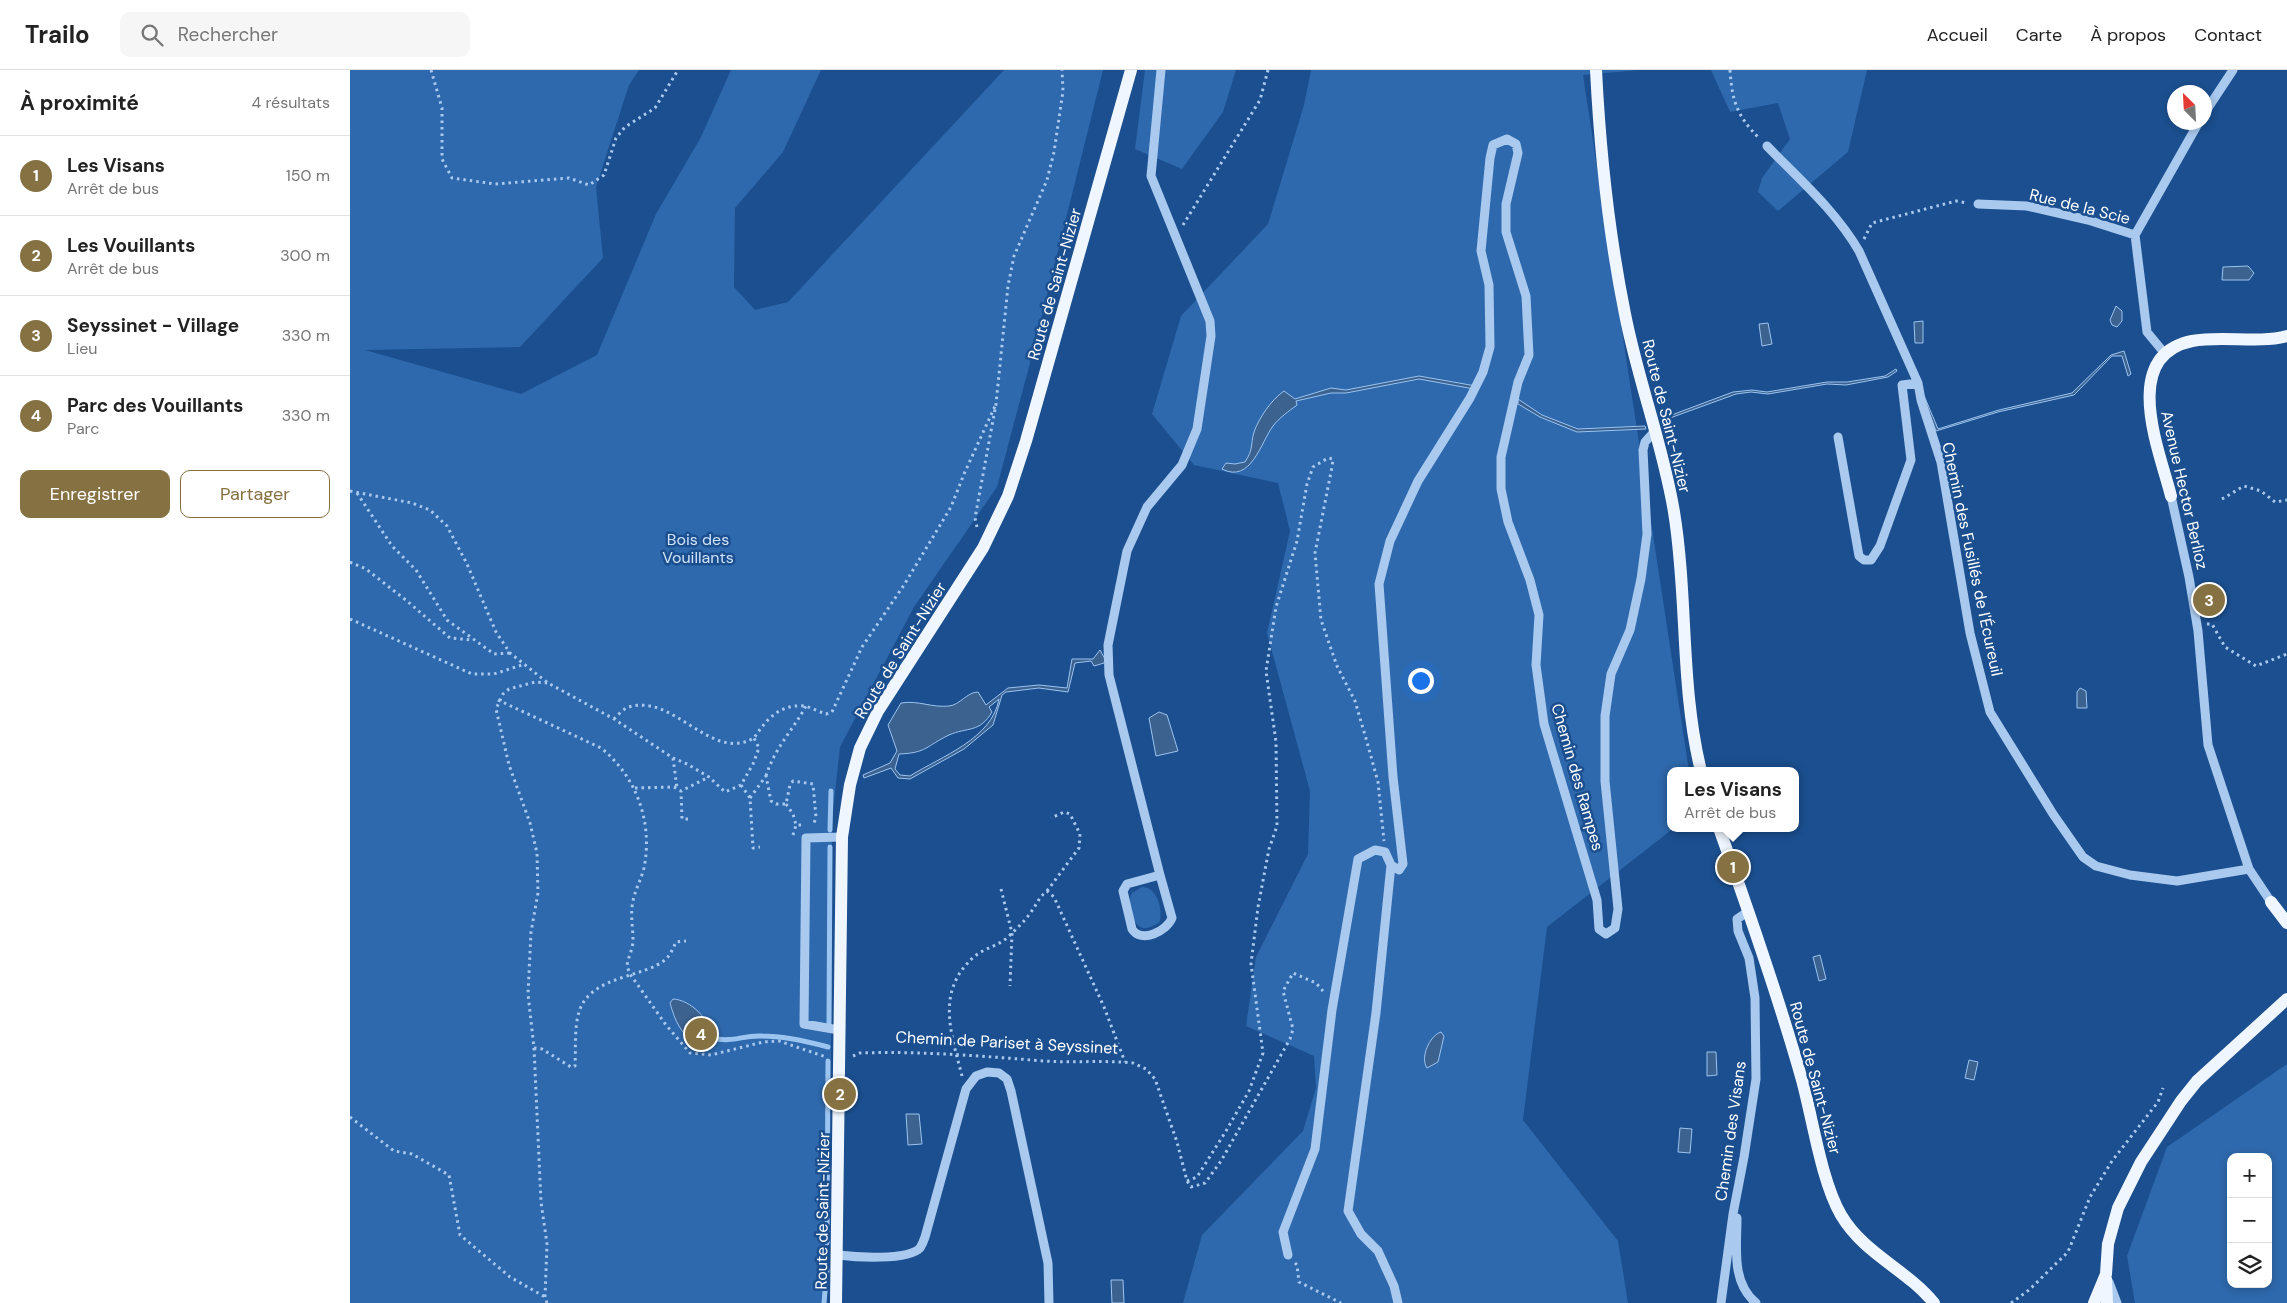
<!DOCTYPE html>
<html lang="fr">
<meta charset="utf-8">
<style>
body{margin:0;font-family:"DM Sans",sans-serif;background:#f6f6f6;color:#222}
.controls{position:absolute;right:15px;bottom:15px;display:grid;overflow:hidden;border-radius:10px;box-shadow:0 2px 8px #0003}
.controls button{width:45px;height:45px;display:grid;place-items:center;padding:0;border:0;border-bottom:1px solid #e0e0e0;background:#fff;color:#222;font:25px sans-serif}
.compass{position:absolute;left:1817px;top:15px;width:45px;height:45px;border-radius:50%;background:#fff;box-shadow:0 2px 8px #0003;rotate:336deg}
.you{position:absolute;left:1070px;top:610px;width:18px;height:18px;margin:-12px;border:4px solid #fff;border-radius:50%;background:#1a73e8;box-shadow:0 0 0 8px #1a73e833}
.badge{display:grid;place-items:center;width:32px;height:32px;border-radius:50%;background:#857141;color:#fff;font-size:16px;font-weight:700}
.pin{position:absolute;translate:-50% -50%;border:2px solid #fff;box-shadow:0 1px 5px #0006}
.popup{position:absolute;left:1317px;top:697px;width:132px;height:65px;box-sizing:border-box;display:grid;place-content:center;border-radius:10px;background:#fff;filter:drop-shadow(0 1px 4px #0005);font-size:16px;white-space:nowrap;color:#767676}
.popup b{font-size:19px;color:#222}
.popup::after{content:'';position:absolute;left:50%;top:100%;margin-left:-10px;border:10px solid transparent;border-top-color:#fff}
.list{margin:0;padding:0;list-style:none}
h2{display:flex;justify-content:space-between;align-items:center;height:65px;margin:0;padding:0 20px;font-size:21px}
h2 small{font-size:16px;font-weight:400;color:#767676}
.list li{display:grid;grid-template-columns:32px 1fr auto;gap:15px;align-items:center;box-sizing:border-box;height:80px;padding:0 20px;border-top:1px solid #e0e0e0}
.list b{display:block;font-size:19px;white-space:nowrap}
.list p{margin:0;font-size:16px;white-space:nowrap;color:#767676}
.list em{font-size:16px;font-style:normal;color:#767676}
.actions{display:flex;gap:10px;padding:15px 20px}
.actions a{flex:1;padding:11px 0;border:1px solid #857141;border-radius:10px;text-align:center;font-size:18px;color:#857141}
.actions .main{background:#857141;color:#fff}
.icon{flex:none;width:28px;height:28px;fill:none;stroke:currentColor;stroke-width:2;stroke-linecap:round;stroke-linejoin:round}
.map{position:relative;flex:none;width:1937px;height:1233px;overflow:hidden}
header{display:flex;align-items:center;gap:30px;box-sizing:border-box;height:70px;padding:0 25px;background:#fff;border-bottom:1px solid #e0e0e0}
header strong{font-size:24px}
nav{display:flex;gap:28px;margin-inline-start:auto;font-size:18px}
.search{width:350px;height:45px;background:#f6f6f6;display:flex;align-items:center;gap:12px;box-sizing:border-box;padding:0 18px;border-radius:10px;color:#767676;font-size:19px}
main{display:flex}
aside{flex:1;background:#fff}
.map>svg:first-child{display:block}
.green{fill:#2e69ad;fill-rule:evenodd}
.water{fill:#3c6290;stroke:#9cc4f0;fill-rule:evenodd}
.lines{fill:none;stroke-linecap:round;stroke-linejoin:round}
.stream{stroke:#9cc4f0;stroke-width:5}
.path{stroke:#a9c9ee;stroke-width:3;stroke-dasharray:2.5 4;stroke-linecap:butt}
.minor{stroke:#a9c9ee;stroke-width:9}
.major{stroke:#f0f6ff;stroke-width:12}
.labels{text-anchor:middle;stroke-width:5;stroke-linejoin:round;paint-order:stroke}
.street-label{font-size:16px;fill:#fff;stroke:#1b4f8f}
.park-label{font-size:16px;fill:#cfe3fa;stroke:#1b4f8f}
</style>
<header>
<strong>Trailo</strong>
<div class="search"><svg class="icon" aria-label="search" viewBox="0 0 24 24"><circle cx="10" cy="10" r="6"/><path d="M15 15l6 6"/></svg>Rechercher</div>
<nav><a>Accueil</a><a>Carte</a><a>À propos</a><a>Contact</a></nav>
</header>
<main>
<aside>
<h2>À proximité<small>4 résultats</small></h2>
<ul class="list">
<li><span class="badge">1</span><div><b>Les Visans</b><p>Arrêt de bus</p></div><em>150 m</em></li>
<li><span class="badge">2</span><div><b>Les Vouillants</b><p>Arrêt de bus</p></div><em>300 m</em></li>
<li><span class="badge">3</span><div><b>Seyssinet - Village</b><p>Lieu</p></div><em>330 m</em></li>
<li><span class="badge">4</span><div><b>Parc des Vouillants</b><p>Parc</p></div><em>330 m</em></li>
</ul>
<div class="actions"><a class="main">Enregistrer</a><a>Partager</a></div>
</aside>
<div class="map">
<svg width="1937" height="1233" viewBox="0 0 1937 1233">
<rect width="100%" height="100%" fill="#1b4f8f"/>
<path class="green" d="M 0,0 L 289,0 L 279,15 L 246,117 L 253,188 L 170,277 L 15,280 L 171,324 L 247,285 L 306,144 L 351,67 L 381,0 L 471,0 L 433,82 L 385,138 L 384,217 L 405,240 L 438,232 L 654,0 L 753,0 L 680,293 L 647,417 L 564,537 L 490,677 L 482,750 L 481,990 L 476,1196 L 472,1233 L 0,1233 Z
M 795,0 L 886,0 L 873,42 L 832,99 L 785,79 Z
M 961,0 L 1289,0 L 1233,5 L 1339,701 L 1320,701 L 1320,758 L 1324,758 L 1197,857 L 1173,1050 L 1268,1171 L 1278,1233 L 833,1233 L 852,1165 L 953,1061 L 966,1018 L 964,986 L 896,956 L 906,887 L 958,784 L 960,721 L 917,563 L 940,461 L 928,413 L 844,395 L 802,344 L 831,246 L 918,154 L 954,35 Z
M 1361,0 L 1517,0 L 1498,82 L 1428,141 L 1408,122 L 1412,108 L 1440,69 L 1428,33 L 1380,42 Z
M 792,817 C 807,816 814,841 809,853 C 804,855 798,859 793,858 C 781,855 777,832 782,823 Z
M 1937,994 L 1937,1233 L 1785,1233 L 1777,1186 L 1817,1077 ZM 1881,1087 L 1918,1087 L 1918,1214 L 1881,1214 Z"/>
<path class="water" d="M 1898,196 L 1904,203 L 1899,210 L 1872,210 L 1873,197 Z
M 1766,236 L 1772,241 L 1772,251 L 1767,257 L 1762,255 L 1760,250 Z
M 1573,251 L 1573,273 L 1565,273 L 1564,252 Z
M 1418,253 L 1422,274 L 1412,276 L 1409,254 Z
M 1774,281 L 1781,304 L 1778,306 L 1772,286 L 1762,286 L 1724,325 L 1648,342 L 1586,361 L 1563,299 L 1588,359 L 1649,340 L 1722,323 L 1761,285 Z
M 1546,299 L 1547,301 L 1538,307 L 1496,315 L 1477,314 L 1418,324 L 1401,322 L 1386,324 L 1320,348 L 1319,346 L 1383,322 L 1402,320 L 1417,322 L 1477,312 L 1497,312 L 1535,306 Z
M 1069,306 L 1126,316 L 1124,319 L 1069,309 L 996,323 L 981,323 L 946,331 L 947,335 C 939,341 929,348 923,356 C 911,372 901,414 872,399 L 876,393 L 885,394 L 895,392 C 904,378 900,376 904,362 C 909,348 921,330 934,321 L 945,329 L 981,318 L 996,320 Z
M 1168,329 L 1192,345 L 1228,359 L 1295,356 L 1296,359 L 1227,362 L 1190,347 L 1168,334 Z
M 750,580 L 755,589 L 754,593 L 744,596 L 741,591 L 725,593 L 718,622 L 689,618 L 656,622 L 652,625 L 643,655 L 614,679 L 560,709 L 548,708 L 541,698 L 514,708 L 513,705 L 540,693 L 547,681 L 538,655 L 551,633 C 568,630 582,638 599,636 C 610,635 617,622 628,622 L 636,635 L 658,618 L 689,615 L 717,618 L 722,589 L 743,589 ZM 649,629 C 642,669 592,686 560,706 L 550,705 L 545,699 L 549,684 C 577,683 576,676 599,665 C 617,657 630,663 642,642 L 639,637 Z
M 1730,618 L 1736,621 L 1737,638 L 1727,638 L 1727,622 Z
M 809,642 L 817,645 L 828,681 L 806,686 L 799,648 Z
M 1470,885 L 1476,909 L 1469,911 L 1463,887 Z
M 323,929 C 341,930 361,950 361,968 L 356,974 L 348,975 C 331,965 325,951 320,933 Z
M 1091,962 L 1094,966 L 1088,992 L 1077,998 C 1070,988 1079,966 1091,962 Z
M 1357,982 L 1366,982 L 1367,1005 L 1357,1006 Z
M 1619,990 L 1628,992 L 1624,1010 L 1615,1008 Z
M 556,1044 L 569,1044 L 572,1074 L 558,1075 Z
M 1330,1058 L 1342,1059 L 1340,1083 L 1328,1082 Z
M 761,1210 L 773,1210 L 774,1233 L 762,1233 Z"/>
<g class="lines">
<path class="stream" d="M 480,760 L 481,721
M 479,955 L 480,777
M 361,968 C 385,973 391,965 412,966 C 435,966 456,971 478,977
M 477,1173 L 478,991
M 474,1233 L 477,1199"/>
<path class="path" d="M 81,0 L 92,38 L 92,89 L 102,108 L 145,114 L 219,108 L 239,115 L 254,105 L 266,68 L 275,57 L 305,38 L 328,0
M 1380,0 C 1382,31 1387,46 1409,68
M 833,155 L 910,30 L 918,0
M 1514,169 L 1522,153 L 1606,131 L 1617,133
M 0,421 L 62,433 L 80,440 L 97,456 L 117,494 L 146,562 L 160,583 L 198,613 L 264,649 L 323,688 L 337,694 L 359,707 L 375,722 L 391,715 L 403,694 L 409,678 L 404,668
M 7,423 L 42,476 L 66,500 L 97,550 L 144,584 L 160,583
M 1872,429 L 1894,416 L 1911,421 L 1925,432 L 1937,430
M 627,457 L 625,448 L 646,334 L 658,216 L 664,186 L 697,110 L 704,82 L 713,21 L 712,0
M 0,492 L 16,499 L 57,531 L 100,568 L 123,570
M 0,549 L 122,604 L 144,604 L 175,594
M 1857,554 L 1862,554 L 1875,577 L 1906,596 L 1937,584
M 148,630 L 251,678 C 287,707 303,753 294,798 C 291,810 285,820 283,831 C 280,844 283,857 283,870 C 283,879 278,887 277,896 L 280,904 L 316,955 L 340,983 L 361,985 L 413,972 L 429,971 L 476,987
M 264,649 C 268,645 274,638 279,637 C 324,623 361,693 404,668 C 416,650 429,634 454,636 C 461,637 469,642 476,644 L 482,642 L 512,577 L 554,515 L 601,437 L 614,404 L 646,334
M 323,688 L 327,718
M 416,706 C 424,679 443,660 456,636
M 391,715 L 400,728 L 403,778 L 410,777
M 285,718 L 324,717 L 331,721
M 400,728 L 416,706 L 421,731 L 426,734 L 436,734 L 440,715 L 443,711 L 463,714 L 466,747 L 463,756
M 436,734 L 443,744 L 446,755
M 338,749 L 332,749 L 331,721 L 359,707
M 443,765 L 446,755 L 455,755
M 651,819 L 662,863 L 660,916
M 697,821 L 729,778 L 730,764 L 720,744 L 714,742 L 701,748
M 184,978 L 192,979 L 221,997 L 225,996 C 226,979 224,958 229,942 C 240,905 295,908 316,889 C 321,884 323,878 326,872 L 336,871
M 503,986 L 510,983 C 572,981 632,986 694,991 C 724,993 753,990 783,993 L 796,999 L 805,1009 L 827,1072 L 837,1111 L 841,1117 L 855,1113 L 871,1091 L 940,969 L 943,959 L 933,921 L 943,903 L 966,913 L 973,921
M 612,1006 C 601,963 585,920 625,886 C 635,878 648,876 658,867 C 666,859 675,851 681,842 C 687,834 689,827 697,821 L 704,827 L 754,937 L 775,992
M 0,1047 L 44,1081 L 62,1084 L 99,1105 L 110,1165 L 160,1207 L 195,1227
M 837,1111 L 847,1107 L 876,1061 L 899,1021 L 913,983 L 901,894 L 908,837 L 919,779 L 927,756 L 926,672 L 916,601 L 926,537 L 947,471 L 957,414 L 963,397 L 978,388 L 983,389 L 982,397 L 965,483 L 971,550 L 987,596 L 1005,631 L 1017,672 L 1028,712 L 1034,771
M 945,1193 L 947,1195 L 949,1212 L 991,1233
M 197,1233 L 195,1227 L 197,1174 L 191,1132 L 184,978 L 178,924 L 181,862 L 188,823 L 187,783 L 180,753 L 159,695 L 146,639 L 153,624 L 159,619 L 185,612 L 198,613
M 1661,1233 L 1679,1220 L 1718,1182 L 1740,1127 L 1762,1091 L 1808,1032 L 1813,1018"/>
<path class="minor" d="M 1854,44 L 1883,0
M 1417,76 C 1450,110 1485,140 1509,181 L 1568,313 L 1571,330 L 1591,392 L 1620,563 L 1640,642 L 1703,744 L 1733,787 L 1746,796 L 1780,805 L 1827,811 L 1899,799
M 1628,134 L 1677,136 L 1738,150 L 1785,165
M 1816,285 L 1797,262 L 1785,165 L 1849,52
M 1488,367 L 1509,486 L 1514,490 L 1521,490 L 1530,476 L 1561,390 L 1552,315 L 1568,313
M 1821,426 L 1839,507 L 1848,561 L 1858,675 L 1899,799 L 1921,832
M 1041,795 L 1026,943 L 998,1141 L 1011,1164 L 1028,1181 L 1044,1216 L 1048,1233
M 810,805 L 822,848 C 817,861 791,874 782,859 L 773,821 L 777,814 L 810,805 L 759,605 L 758,575 L 777,481 L 797,437 L 832,395 L 847,359 L 861,266 L 860,251 L 801,106 L 811,0
M 489,960 L 454,954 L 456,768 L 492,767
M 1387,1148 C 1387,1178 1381,1212 1406,1233
M 488,1185 C 504,1187 558,1191 570,1178 C 572,1175 574,1170 575,1167 L 616,1019 L 626,1006 L 637,1002 L 649,1003 L 657,1009 L 661,1021 L 698,1193 L 699,1233
M 938,1185 L 933,1162 L 965,1079 L 982,940 L 1008,789 L 1025,780 L 1035,782 L 1041,795 L 1049,800 L 1053,794 L 1043,707 L 1029,514 L 1040,471 L 1068,411 L 1120,328 L 1133,302 L 1140,277 L 1139,215 L 1131,181 L 1140,88 L 1143,75 L 1157,69 L 1166,74 L 1168,83 L 1156,134 L 1156,162 L 1176,226 L 1179,285 L 1168,312 L 1159,352 L 1151,387 L 1151,419 L 1158,452 L 1180,510 L 1189,545 L 1186,595 L 1194,654 L 1247,830 L 1249,859 L 1256,864 L 1265,858 L 1268,839 L 1255,711 L 1255,646 L 1261,604 L 1280,560 L 1291,509 L 1297,464 L 1293,380 L 1295,372 L 1305,361
M 1759,1212 L 1767,1233
M 1371,1233 L 1383,1144 L 1394,1087 L 1406,1009 L 1405,928 L 1399,888 L 1388,861 L 1387,849 L 1399,841"/>
<path class="major" d="M 1246,0 C 1250,80 1259,165 1275,244 C 1288,311 1313,375 1324,442 C 1338,527 1330,616 1351,701
M 1821,426 C 1810,382 1769,286 1842,271 C 1873,265 1906,274 1937,266
M 1369,758 C 1399,842 1428,925 1452,1010 C 1463,1050 1471,1110 1491,1145 C 1514,1184 1556,1199 1584,1233
M 1921,832 L 1937,853
M 1756,1209 L 1757,1233
M 486,1233 L 492,767 L 500,715 L 510,678 L 528,641 L 633,478 L 658,426 L 676,371 L 781,0
M 1744,1233 L 1756,1204 L 1758,1174 L 1768,1138 L 1791,1092 L 1831,1031 L 1847,1011 L 1937,929"/>
</g>
<g class="labels">
<g class="street-label">
<text transform="translate(1730 136) rotate(14)" y="6">Rue de la Scie</text>
<text transform="translate(704 214) rotate(-74)" y="6">Route de Saint-Nizier</text>
<text transform="translate(1317 346) rotate(76)" y="6">Route de Saint-Nizier</text>
<text transform="translate(1835 420) rotate(77)" y="6">Avenue Hector Berlioz</text>
<text transform="translate(1623 489) rotate(78)" y="6">Chemin des Fusillés de l'Écureuil</text>
<text transform="translate(550 580) rotate(-58)" y="6">Route de Saint-Nizier</text>
<text transform="translate(1228 707) rotate(74)" y="6">Chemin des Rampes</text>
<text transform="translate(657 972) rotate(3)" y="6">Chemin de Pariset à Seyssinet</text>
<text transform="translate(1466 1008) rotate(75)" y="6">Route de Saint-Nizier</text>
<text transform="translate(1380 1061) rotate(-82)" y="6">Chemin des Visans</text>
<text transform="translate(472 1141) rotate(-89)" y="6">Route de Saint-Nizier</text>
</g>
<g class="park-label">
<text x="348" y="475">Bois des<tspan x="348" dy="18">Vouillants</tspan></text>
</g>
</g>
</svg>
<div class="controls">
<button>+</button>
<button>−</button>
<button><svg class="icon" aria-label="layers" viewBox="0 0 24 24"><path d="M12 4l9 5-9 5-9-5zM3 14l9 5 9-5"/></svg></button>
</div>
<svg class="compass" viewBox="-18 -18 36 36"><path d="M0-13l5 13h-10z" fill="#e53935"/><path d="M0 13l5-13h-10z" fill="#767676"/></svg>
<div class="you"></div>
<div class="pin badge" style="left:1383px;top:797px">1</div>
<div class="popup"><b>Les Visans</b>Arrêt de bus</div>
<div class="pin badge" style="left:490px;top:1024px">2</div>
<div class="pin badge" style="left:1859px;top:530px">3</div>
<div class="pin badge" style="left:351px;top:964px">4</div>
</div>
</main>
